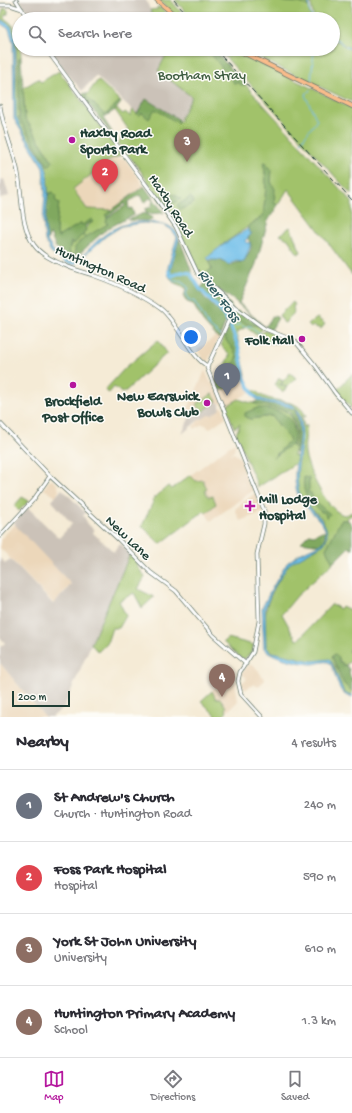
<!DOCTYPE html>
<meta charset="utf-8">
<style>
body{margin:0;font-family:"Gochi Hand",sans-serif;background:#f7f7f7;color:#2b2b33}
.scale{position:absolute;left:12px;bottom:10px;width:58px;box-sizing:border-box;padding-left:4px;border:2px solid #1f3d34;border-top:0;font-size:11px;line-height:14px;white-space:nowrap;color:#1f3d34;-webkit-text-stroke:3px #fdfcf7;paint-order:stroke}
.you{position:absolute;left:191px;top:337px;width:14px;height:14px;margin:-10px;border:3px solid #fff;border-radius:50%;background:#1a73e8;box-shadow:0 0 0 6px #1a73e833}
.badge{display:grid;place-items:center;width:26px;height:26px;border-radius:50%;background:#b5179e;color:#fff;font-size:13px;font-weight:700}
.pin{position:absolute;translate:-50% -33px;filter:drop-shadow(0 1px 2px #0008)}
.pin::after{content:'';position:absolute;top:21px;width:14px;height:12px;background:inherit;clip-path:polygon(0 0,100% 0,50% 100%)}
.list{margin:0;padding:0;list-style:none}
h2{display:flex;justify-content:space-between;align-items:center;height:52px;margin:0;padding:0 16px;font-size:17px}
h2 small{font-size:13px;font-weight:400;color:#7c7c81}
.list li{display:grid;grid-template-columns:26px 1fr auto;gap:12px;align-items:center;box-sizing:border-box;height:72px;padding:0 16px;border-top:1px solid #e1e1e2}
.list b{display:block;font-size:15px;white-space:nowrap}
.list p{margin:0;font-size:13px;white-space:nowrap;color:#7c7c81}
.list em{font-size:13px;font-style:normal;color:#7c7c81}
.icon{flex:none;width:22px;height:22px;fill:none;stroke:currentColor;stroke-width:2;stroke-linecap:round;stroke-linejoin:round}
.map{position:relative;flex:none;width:352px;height:717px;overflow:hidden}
.search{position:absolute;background:#fff;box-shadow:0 1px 3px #0004;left:12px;right:12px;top:12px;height:44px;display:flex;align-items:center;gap:10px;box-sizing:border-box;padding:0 14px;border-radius:22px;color:#7c7c81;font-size:15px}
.sheet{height:340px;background:#fff}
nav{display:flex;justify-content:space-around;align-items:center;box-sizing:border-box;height:56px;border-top:1px solid #e1e1e2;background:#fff;font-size:11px;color:#7c7c81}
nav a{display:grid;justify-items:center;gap:2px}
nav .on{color:#b5179e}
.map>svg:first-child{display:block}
.built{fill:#ecd7ba}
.industrial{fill:#cbc2b8}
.green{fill:#a1c26b;stroke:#608050;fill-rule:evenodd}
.forest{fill:#80a85f;stroke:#50724a}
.water{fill:#6ebee9;stroke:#467e8e}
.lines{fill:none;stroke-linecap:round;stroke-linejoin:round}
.stream{stroke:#6ebee9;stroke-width:1}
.river{stroke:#6ebee9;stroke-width:3.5}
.minor-casing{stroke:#6a7a6d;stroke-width:4.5}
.major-casing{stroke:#6a7a6d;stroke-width:5.5}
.minor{stroke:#fff;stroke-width:3}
.major{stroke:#fabc8b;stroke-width:4}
.rail{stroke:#1f3d34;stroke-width:1;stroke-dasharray:6 3;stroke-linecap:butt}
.poi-dot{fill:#b5179e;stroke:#fdfcf7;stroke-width:1.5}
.labels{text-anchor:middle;stroke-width:3;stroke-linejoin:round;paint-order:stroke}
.park-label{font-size:14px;fill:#405e42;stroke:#fdfcf7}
.poi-label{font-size:14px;font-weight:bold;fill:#1f3d34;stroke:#fdfcf7;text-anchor:start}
.street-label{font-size:14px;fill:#1f3d34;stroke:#fdfcf7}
.water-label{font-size:15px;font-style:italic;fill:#335d61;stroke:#fdfcf7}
</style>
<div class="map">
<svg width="352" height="717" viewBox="0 0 352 717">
<rect width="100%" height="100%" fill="#fdfcf7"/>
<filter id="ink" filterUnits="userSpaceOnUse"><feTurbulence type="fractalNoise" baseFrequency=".025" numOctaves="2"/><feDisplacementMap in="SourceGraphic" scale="8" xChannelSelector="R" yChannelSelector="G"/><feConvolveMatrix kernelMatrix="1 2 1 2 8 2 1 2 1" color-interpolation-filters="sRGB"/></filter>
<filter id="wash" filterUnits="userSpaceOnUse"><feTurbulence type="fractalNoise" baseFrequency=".012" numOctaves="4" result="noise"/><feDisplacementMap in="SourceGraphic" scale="16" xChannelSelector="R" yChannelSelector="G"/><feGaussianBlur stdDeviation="0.9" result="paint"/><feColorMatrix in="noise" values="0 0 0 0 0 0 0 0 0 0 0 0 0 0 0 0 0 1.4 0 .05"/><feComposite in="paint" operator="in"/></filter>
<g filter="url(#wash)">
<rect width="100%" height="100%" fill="#f5ebd6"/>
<path class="built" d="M 59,71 L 117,148 L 120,156 L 113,159 L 125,159 L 144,186 L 97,221 L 66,193 L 50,193 L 50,179 L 24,95 L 23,88 L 38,79 L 41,82 Z
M 216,336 L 219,339 L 208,361 L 206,362 L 197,350 Z
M 205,371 L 211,383 L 215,381 L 219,391 L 236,385 L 246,375 L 252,391 L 226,406 L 221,403 L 196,414 L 192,412 L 190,415 L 186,413 Z
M 222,406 L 226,417 L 209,429 L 206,425 L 202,424 L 195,429 L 193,426 L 197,423 L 197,421 L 210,413 L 212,415 Z
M 235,442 L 234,451 L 229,454 L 234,453 L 240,458 L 248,474 L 248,481 L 255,489 L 211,521 L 204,511 L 160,544 L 142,526 L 172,489 Z
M 52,480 L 57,484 L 59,490 L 56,497 L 44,489 L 48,482 Z
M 255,493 L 256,493 L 263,512 L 240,521 L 235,509 Z
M 15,524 L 71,584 L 54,604 L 0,548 L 0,540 Z
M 0,663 L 45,717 L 2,717 L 0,715 Z
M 249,665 L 254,665 L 265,680 L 258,687 L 254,684 L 245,690 L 241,683 L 247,679 L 242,673 Z
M 228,676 L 231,680 L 235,680 L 238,701 L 222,717 L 217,717 L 201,701 Z"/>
<path class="industrial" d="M 20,0 L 146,0 L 154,19 L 32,19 Z
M 51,49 L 169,49 L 158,71 L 193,97 L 179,120 L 146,99 L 137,114 L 96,76 L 82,91 L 55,58 L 50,51 Z
M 4,179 L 9,196 L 0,198 L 0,180 Z
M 217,401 L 219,404 L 220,403 L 220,409 L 212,415 L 210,414 L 202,419 L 201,418 L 182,434 L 192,412 L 196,414 L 199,408 L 203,412 Z
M 62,489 L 86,513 L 83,515 L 88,524 L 94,530 L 93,533 L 114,552 L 120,543 L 130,554 L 64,707 L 52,717 L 45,717 L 0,663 L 0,647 L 5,643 L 0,637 L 0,558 L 5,564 L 10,559 L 53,604 L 65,592 L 71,584 L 16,526 L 14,522 L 28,508 L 59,538 L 72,524 L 52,501 Z"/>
<path class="green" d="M 159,0 L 171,0 L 187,19 C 175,19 166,8 159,0 Z
M 175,0 L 305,0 L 309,2 L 310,14 L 312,19 L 192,19 Z
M 310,0 L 352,0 L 352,48 C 344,47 341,40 333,39 L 333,19 L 314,19 Z
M 157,7 L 159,7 L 176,19 L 154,19 L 150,10 L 158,9 Z
M 4,8 L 8,10 L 8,14 L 5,15 L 4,18 C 20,28 20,41 21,57 L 19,58 L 19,119 L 48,166 L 53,162 L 25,118 L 23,88 L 38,79 L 41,82 L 59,71 L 117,148 L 120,156 L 111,159 L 73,189 L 87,209 L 113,210 L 106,215 L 108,224 L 79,242 L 72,257 L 69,251 L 72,241 L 74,244 C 81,236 84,227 93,222 L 82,225 L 81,224 L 58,237 L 56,227 L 58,203 L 55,200 L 53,192 L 48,194 C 48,176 44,163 35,148 C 28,137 17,127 15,114 C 13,92 27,28 0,19 Z
M 333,40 C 341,41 344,48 352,50 L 352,102 L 241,49 L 333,49 Z
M 169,49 L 213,49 L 352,202 L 352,275 L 288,189 L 278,205 L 274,203 L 275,194 L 271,182 L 270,168 L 268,170 L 267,163 L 264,162 L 263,163 C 268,180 265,199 263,216 L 222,245 L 214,255 L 208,258 L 212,269 L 202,276 L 198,271 L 178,228 L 138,167 L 118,143 L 128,129 L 115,110 L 116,108 L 123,114 L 125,112 L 130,116 L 133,110 L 139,116 L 141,113 L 155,109 L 178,122 L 181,120 L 180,119 L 192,97 L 158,71 Z
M 218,49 L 232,49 L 352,108 L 352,195 Z
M 98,80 L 120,101 C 114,106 111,111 105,115 L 86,96 Z
M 290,227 L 301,252 L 298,254 L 288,239 L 280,235 Z
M 293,302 L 295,305 L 293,306 L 294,313 L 286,321 L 287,322 L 284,323 L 279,315 Z
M 233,316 C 241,325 254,321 263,329 L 256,335 L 246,327 L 237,332 L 238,341 L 236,343 L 228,325 Z
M 317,318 L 325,324 L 321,329 L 313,326 L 311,328 L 308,325 Z
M 266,330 L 279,335 L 277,343 L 269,343 L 258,336 Z
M 224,335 L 237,356 L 230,371 L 218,380 L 230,354 C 221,347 219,345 224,335 Z
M 158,340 L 167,353 L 128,389 L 123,393 L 114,387 L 109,393 L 105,390 L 125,368 Z
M 290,373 L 296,378 L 287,387 L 282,385 L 283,380 L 282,379 L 281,385 L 278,384 L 287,388 L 282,392 L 275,385 L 279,378 L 284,380 Z
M 352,374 L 352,409 L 336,391 Z
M 252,391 L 256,391 C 270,406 299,395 306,417 L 302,415 L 304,427 L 307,425 C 306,434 304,445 305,453 C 307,467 328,515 346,515 L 352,512 L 352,515 L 347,518 L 348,520 L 341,520 L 326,549 L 333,563 L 297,596 L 282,614 L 297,641 L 332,604 L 340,609 L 342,606 L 352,611 L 352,648 L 349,650 L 352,659 L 349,663 L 343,666 L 339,659 L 332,656 L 344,684 L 352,691 L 352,695 L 344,693 L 333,663 C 325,659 323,661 314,661 C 305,662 271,654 266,647 C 265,617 262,609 278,582 C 281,576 284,568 289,563 C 299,555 325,549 327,538 C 326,533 325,527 324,523 C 318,509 302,509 298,489 C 293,462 309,435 297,409 C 284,397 266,409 252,391 Z
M 212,394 L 217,401 L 202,412 L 197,404 Z
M 239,399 C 250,404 283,408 288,413 C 294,418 295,429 296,437 C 297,443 293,449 294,456 L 297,456 L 296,463 L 258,487 L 236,434 L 240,424 L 234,428 L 226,406 ZM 257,408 L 270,409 L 293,428 L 294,440 L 293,447 L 290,445 L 276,456 L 290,440 L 272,416 L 250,419 L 245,416 Z
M 190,475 L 196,481 L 203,480 L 207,489 L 205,490 L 208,497 L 213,496 L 216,504 L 206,513 L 204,511 L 160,544 L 142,526 L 153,502 L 152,500 L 168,486 L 172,489 Z
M 22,497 L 29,501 L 19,511 L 14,506 Z
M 130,554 L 139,563 L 137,566 L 145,577 L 138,589 L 154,597 L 142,608 L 134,593 L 119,601 L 126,616 L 119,628 L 112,628 L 107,643 L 98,652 L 91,644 Z
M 228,638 L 254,645 L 252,652 L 243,660 L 223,642 Z
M 212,691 L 216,699 L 220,698 L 226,707 L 225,710 L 227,712 L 222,717 L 217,717 L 201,701 Z"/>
<path class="forest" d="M 280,0 L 308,0 L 309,7 L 300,3 L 285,2 Z
M 207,49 L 213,49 L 246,85 L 241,85 L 238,82 L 235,84 Z
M 21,57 L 25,118 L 53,162 L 48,166 L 19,119 L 19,58 Z
M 84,93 L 87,94 L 86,96 L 105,115 C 111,110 114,106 120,101 L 121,103 L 115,110 L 103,118 L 112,132 L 111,133 L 82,96 Z
M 146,99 L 178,119 L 178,123 L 155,109 L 149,119 L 142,113 L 139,116 L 137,114 Z
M 264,162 L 267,163 L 268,169 L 269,167 L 272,170 L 271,182 L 275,189 L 274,203 L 278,205 L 268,221 L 256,264 L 239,303 L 265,327 L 274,315 L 278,318 L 271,330 C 257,323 248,312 237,303 C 229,295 206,285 204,274 L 212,269 L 209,263 L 213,259 L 222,261 L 230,266 L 235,263 L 244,262 L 251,249 L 251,244 L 248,239 L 251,233 L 248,233 L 249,231 L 247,227 L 263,216 C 265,199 268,180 263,163 Z
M 144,186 L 164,213 L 147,214 L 145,209 L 151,207 L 153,201 L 150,198 L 144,203 L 140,195 L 128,202 L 129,209 L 132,208 L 134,215 C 123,221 112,225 103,232 C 92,241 83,252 72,260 L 56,248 L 50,234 L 47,241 L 45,224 L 48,194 L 53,192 L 56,197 L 55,200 L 59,203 L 56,227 L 58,237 L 81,223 L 82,225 L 92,219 L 93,221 L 85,226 L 86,231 L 83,232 L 84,236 L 81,236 L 74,244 L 71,241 L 69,251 L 72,257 L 75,253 L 75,247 L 84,238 L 108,224 L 106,223 L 107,218 L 125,206 L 125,203 L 107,217 L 105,215 Z
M 171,194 L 176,195 L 181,199 L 165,209 L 165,205 L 159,197 Z
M 191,197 L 194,203 L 180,210 L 177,205 Z
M 144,213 L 153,218 L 148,221 L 128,220 Z
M 179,240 L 180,240 L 193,275 L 188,271 L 170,274 L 170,268 Z
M 187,272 C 193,276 195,284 199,290 C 206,302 218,309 226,321 L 219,339 L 203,322 L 193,304 L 187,302 L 184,297 L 186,289 L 173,282 L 169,276 Z
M 206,282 L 231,305 L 231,310 L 226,320 L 221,311 L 200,289 Z
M 238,311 L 259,325 C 252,327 238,322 233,316 L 234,313 Z
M 228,325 L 236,342 L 238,341 L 246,375 L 236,385 L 219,391 L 215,381 L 230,371 L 237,356 C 230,341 220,343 228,325 Z
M 259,400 C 270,406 284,403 295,409 L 301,434 L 297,453 L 295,453 C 297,438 299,423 288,411 L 253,403 Z
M 257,408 C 284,409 300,418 292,447 L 290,445 L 273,458 L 290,440 L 272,416 L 250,419 L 245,416 L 245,413 Z
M 304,477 L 309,478 L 309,490 L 307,492 L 311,493 L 314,501 L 330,514 L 327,518 L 324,512 L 321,512 C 309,500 302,497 304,477 Z
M 341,520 L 348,520 L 352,525 L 352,550 L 349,547 L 333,563 L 326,549 Z
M 322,531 L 325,532 L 325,540 L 321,545 L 301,542 L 309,534 L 314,535 Z
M 335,654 L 339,657 L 339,662 L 343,663 L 343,666 L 346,665 L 349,669 L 350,676 L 352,678 L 352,691 L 344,684 L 333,659 L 332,656 Z"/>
<path class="water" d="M 0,19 L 11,26 L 15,37 L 16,117 L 23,131 L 44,162 L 47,171 L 48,192 L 45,224 L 47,241 L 54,252 L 64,259 L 71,262 C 79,261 83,255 88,250 C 111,227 125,219 157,223 C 167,224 176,228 179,238 L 169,276 L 168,267 L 177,237 L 172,230 L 164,225 L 144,223 L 122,226 L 106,236 L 74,265 L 66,263 L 59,258 L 51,252 L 45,241 L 43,221 L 45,193 L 43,167 L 14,119 L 13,42 L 9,29 L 0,23 Z
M 248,229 L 249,233 L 252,233 L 245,241 L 247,243 L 250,242 L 250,247 L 244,262 L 236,261 L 229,265 L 221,260 L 209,260 L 207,258 C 216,249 236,236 248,229 Z
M 252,391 C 266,409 284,396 297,409 C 310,435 292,464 299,492 C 304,511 337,521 324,544 L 289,564 L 273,589 L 265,608 L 266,647 L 271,652 L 312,661 L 330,659 L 344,693 L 352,695 L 352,697 C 336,696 338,674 329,662 C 324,661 319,663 313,664 C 302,664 270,657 264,648 L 262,608 L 272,588 L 287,563 L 299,554 L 323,543 C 336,525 303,510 298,495 C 288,468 307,439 296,410 C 287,402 251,407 252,391 Z"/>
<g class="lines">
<path class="stream" d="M 309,0 L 310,13 L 313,19
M 333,39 L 339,40 L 343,45
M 345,47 L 352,49
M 311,82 L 314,49
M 303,139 L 317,120 L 305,95 L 310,90
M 301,142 L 302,141
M 171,276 L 173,281 L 180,281 L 188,287 L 186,293 L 189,301 L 194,301 L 209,326 L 221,336
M 235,326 L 240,324 L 244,327 L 250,326 C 255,330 267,338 269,342 L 274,342
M 276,341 L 284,338"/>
<path class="river" d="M 169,271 L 171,276 L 182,272 L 190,273 L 200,289 L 220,310 L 230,325 L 239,349 L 245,379 L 254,396"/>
</g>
</g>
<g filter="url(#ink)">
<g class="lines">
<defs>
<path id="minor" d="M 16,0 L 28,19
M 0,5 L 10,5 L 22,9
M 46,49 L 156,198 L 176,227 L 198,274 L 235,307 L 265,329 L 295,341 L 315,365 L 335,393 L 352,413
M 0,106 C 3,128 12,147 17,168 C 23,192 19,224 34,245 C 40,254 54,261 64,265 C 74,270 85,272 95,276 C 117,284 142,295 161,309 C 177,321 192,360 208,366 L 207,368 L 264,510 L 264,524 L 257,554 L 259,621 L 253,652 L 240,672 L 238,681 L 241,694 L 262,717
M 208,365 L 235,307
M 0,423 L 50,476 L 119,540 L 150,572 L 176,591 L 213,635 L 246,664
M 0,536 L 34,499 L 50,476"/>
<path id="major" d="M 157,0 L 179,19
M 236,49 L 352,106"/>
</defs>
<use href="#minor" class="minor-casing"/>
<use href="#major" class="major-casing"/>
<use href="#minor" class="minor"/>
<use href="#major" class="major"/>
<path class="rail" d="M 174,0 L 190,19
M 215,49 L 352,200"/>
</g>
</g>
<g class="poi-dot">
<circle cx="72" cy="140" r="4"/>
<circle cx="302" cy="339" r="4"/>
<circle cx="73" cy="385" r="4"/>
<circle cx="207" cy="403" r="4"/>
<path d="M248 500h4v4h4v4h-4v4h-4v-4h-4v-4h4z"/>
</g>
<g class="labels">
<g class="park-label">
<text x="202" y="79">Bootham Stray</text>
</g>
<g class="poi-label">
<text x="80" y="137">Haxby Road<tspan x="80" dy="16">Sports Park</tspan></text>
<text x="294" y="344" text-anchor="end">Folk Hall</text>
<text x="199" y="400" text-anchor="end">New Earswick<tspan x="199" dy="16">Bowls Club</tspan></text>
<text x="73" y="405" text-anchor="middle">Brockfield<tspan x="73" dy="16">Post Office</tspan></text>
<text x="259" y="503">Mill Lodge<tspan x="259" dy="16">Hospital</tspan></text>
</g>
<g class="street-label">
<text transform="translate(172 205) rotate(57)" y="5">Haxby Road</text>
<text transform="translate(101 268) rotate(24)" y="5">Huntington Road</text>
<text transform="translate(129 537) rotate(44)" y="5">New Lane</text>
</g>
<g class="water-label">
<text transform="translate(220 295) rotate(53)" y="5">River Foss</text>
</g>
</g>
</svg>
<div class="scale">200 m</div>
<div class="you"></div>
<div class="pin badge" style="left:227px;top:396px;background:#6b7280">1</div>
<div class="pin badge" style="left:105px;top:192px;background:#e0444e">2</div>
<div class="pin badge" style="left:187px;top:162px;background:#8d6e63">3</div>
<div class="pin badge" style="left:222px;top:697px;background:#8d6e63">4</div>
<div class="search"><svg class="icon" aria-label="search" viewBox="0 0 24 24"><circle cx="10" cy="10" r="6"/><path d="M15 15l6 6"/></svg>Search here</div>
</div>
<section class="sheet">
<h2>Nearby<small>4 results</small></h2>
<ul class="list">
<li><span class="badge" style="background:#6b7280">1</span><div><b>St Andrew's Church</b><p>Church · Huntington Road</p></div><em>240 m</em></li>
<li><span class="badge" style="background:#e0444e">2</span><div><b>Foss Park Hospital</b><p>Hospital</p></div><em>590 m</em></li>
<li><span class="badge" style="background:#8d6e63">3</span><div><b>York St John University</b><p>University</p></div><em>610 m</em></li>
<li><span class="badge" style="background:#8d6e63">4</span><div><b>Huntington Primary Academy</b><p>School</p></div><em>1.3 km</em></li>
</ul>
</section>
<nav>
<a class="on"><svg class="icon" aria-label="map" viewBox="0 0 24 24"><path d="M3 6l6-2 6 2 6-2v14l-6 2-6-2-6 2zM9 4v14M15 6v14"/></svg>Map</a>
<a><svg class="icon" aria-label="directions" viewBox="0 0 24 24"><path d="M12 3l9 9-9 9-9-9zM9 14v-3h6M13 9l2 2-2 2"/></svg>Directions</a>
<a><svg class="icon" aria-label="saved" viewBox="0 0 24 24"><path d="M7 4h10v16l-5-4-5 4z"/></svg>Saved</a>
</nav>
